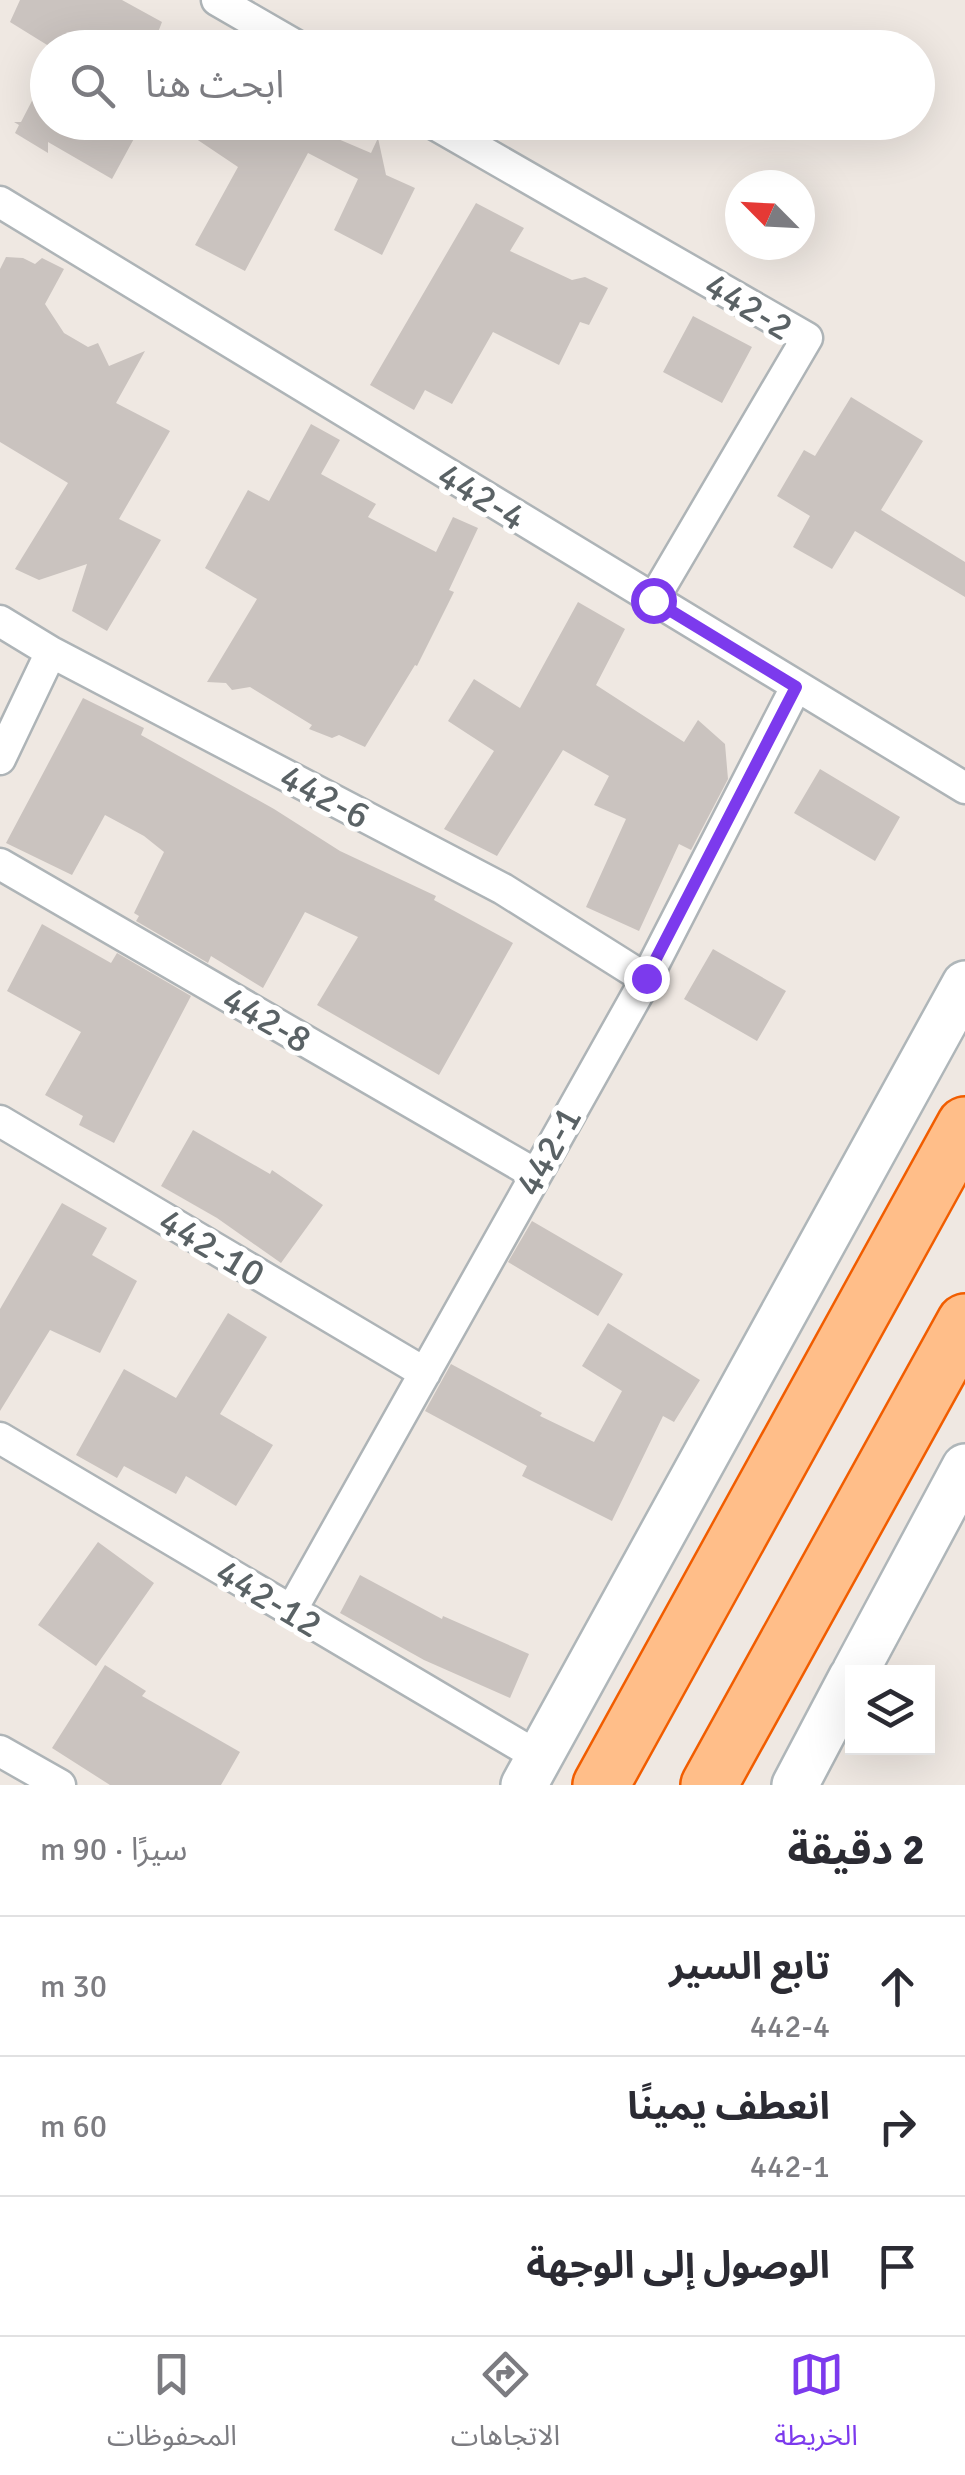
<!DOCTYPE html>
<html lang="ar">
<meta charset="utf-8">
<style>
body{margin:0;font-family:Signika,"Noto Sans Arabic",sans-serif;background:#f2f2f3;color:#2b2b33;direction:rtl}
.controls{position:absolute;right:30px;bottom:30px;display:grid;overflow:hidden;border-radius:0px;box-shadow:0 10px 40px #0002}
.controls button{width:90px;height:90px;display:grid;place-items:center;padding:0;border:0;border-bottom:2px solid #e1e1e2;background:#fff;color:#2b2b33;font:50px sans-serif}
.compass{position:absolute;left:725px;top:170px;width:90px;height:90px;border-radius:50%;background:#fff;box-shadow:0 10px 40px #0002;rotate:294deg}
.stop{position:absolute;width:30px;height:30px;margin:-22px;border:8px solid #7c3aed;border-radius:50%;background:#fff}
.stop.end{background:#7c3aed;border-color:#fff;box-shadow:0 2px 10px #0008}
.list{margin:0;padding:0;list-style:none}
h2{display:flex;justify-content:space-between;align-items:center;height:130px;margin:0;padding:0 40px;font-size:42px}
h2 small{font-size:32px;font-weight:400;color:#7c7c81}
.list li{display:grid;grid-template-columns:65px 1fr auto;gap:30px;align-items:center;box-sizing:border-box;height:140px;padding:0 40px;border-top:2px solid #e1e1e2}
.list b{display:block;font-size:38px;white-space:nowrap}
.list p{margin:0;font-size:32px;white-space:nowrap;color:#7c7c81}
.list em{font-size:32px;font-style:normal;color:#7c7c81}
.icon{flex:none;width:55px;height:55px;fill:none;stroke:currentColor;stroke-width:2;stroke-linecap:round;stroke-linejoin:round}
.map{position:relative;flex:none;width:965px;height:1785px;overflow:hidden;direction:ltr}
.search{position:absolute;background:#fff;box-shadow:0 10px 40px #0002;left:30px;right:30px;top:30px;height:110px;display:flex;align-items:center;gap:25px;box-sizing:border-box;padding:0 35px;border-radius:55px;color:#7c7c81;font-size:38px}
.sheet{height:550px;background:#fff}
nav{display:flex;justify-content:space-around;align-items:center;box-sizing:border-box;height:140px;border-top:2px solid #e1e1e2;background:#fff;font-size:28px;color:#7c7c81}
nav a{display:grid;justify-items:center;gap:5px}
nav .on{color:#7c3aed}
.map>svg:first-child{display:block}
.building{fill:#cac3bf}
.lines{fill:none;stroke-linecap:round;stroke-linejoin:round}
.street-casing{stroke:#aeb4b7;stroke-width:35}
.secondary-casing{stroke:#afb6b9;stroke-width:50}
.highway-casing{stroke:#f15d00;stroke-width:60}
.street{stroke:#fff;stroke-width:30}
.secondary{stroke:#fff;stroke-width:45}
.highway{stroke:#ffbe89;stroke-width:55}
.route{stroke:#7c3aed;stroke-width:12}
.labels{text-anchor:middle;stroke-width:10;stroke-linejoin:round;paint-order:stroke}
.street-label{font-size:38px;fill:#5a6265;stroke:#fff}
</style>
<div class="map">
<svg width="965" height="1785" viewBox="0 0 965 1785">
<rect width="100%" height="100%" fill="#efe8e2"/>
<path class="building" d="M 20,0 L 122,0 L 162,22 L 152,48 L 52,48 L 10,22 Z
M 48,70 L 48,122 L 143,122 L 112,179 L 48,142 L 48,153 L 15,133 L 19,125 L 14,122 L 21,122 Z
M 171,122 L 320,122 L 317,130 L 371,153 L 378,138 L 386,175 L 415,188 L 382,255 L 334,230 L 358,179 L 308,153 L 245,271 L 195,245 L 238,167 Z
M 476,203 L 524,228 L 510,251 L 572,280 L 585,277 L 608,288 L 589,325 L 580,322 L 559,365 L 493,332 L 452,404 L 425,390 L 414,410 L 370,385 Z
M 6,257 L 23,258 L 35,264 L 42,258 L 64,269 L 45,304 L 64,333 L 88,347 L 98,343 L 109,366 L 145,351 L 116,403 L 170,431 L 119,519 L 161,540 L 107,631 L 72,611 L 87,564 L 39,580 L 15,569 L 68,483 L 0,442 L 0,269 Z
M 693,316 L 752,347 L 722,403 L 663,372 Z
M 851,397 L 923,441 L 881,510 L 965,562 L 965,597 L 855,531 L 832,569 L 793,547 L 810,516 L 777,496 L 804,450 L 815,456 Z
M 311,424 L 340,440 L 321,474 L 376,504 L 368,517 L 436,552 L 453,517 L 478,528 L 449,590 L 454,592 L 417,666 L 415,665 L 365,747 L 339,735 L 332,738 L 309,729 L 312,725 L 250,687 L 232,690 L 226,683 L 207,682 L 257,599 L 205,568 L 248,490 L 269,501 Z
M 578,602 L 625,629 L 596,685 L 684,742 L 698,720 L 725,744 L 728,779 L 691,850 L 679,844 L 639,931 L 586,907 L 626,819 L 594,805 L 609,776 L 563,750 L 497,856 L 444,829 L 494,751 L 448,721 L 474,679 L 520,708 Z
M 83,698 L 144,728 L 141,735 L 274,809 L 340,851 L 436,896 L 434,900 L 513,943 L 439,1075 L 317,1005 L 358,937 L 305,912 L 263,988 L 211,956 L 208,963 L 136,921 L 139,916 L 134,913 L 164,852 L 144,836 L 105,815 L 72,875 L 6,843 Z
M 820,769 L 900,817 L 875,861 L 794,813 Z
M 42,924 L 111,963 L 117,953 L 191,996 L 114,1143 L 79,1125 L 83,1116 L 45,1095 L 81,1032 L 7,991 Z
M 713,949 L 786,991 L 757,1041 L 684,999 Z
M 193,1130 L 270,1174 L 272,1170 L 323,1205 L 281,1263 L 217,1218 L 161,1186 Z
M 62,1203 L 107,1228 L 92,1255 L 137,1281 L 100,1353 L 50,1330 L 0,1411 L 0,1309 Z
M 532,1221 L 623,1274 L 598,1316 L 508,1262 Z
M 228,1313 L 267,1337 L 220,1414 L 273,1445 L 236,1506 L 186,1476 L 176,1494 L 124,1466 L 117,1478 L 76,1455 L 124,1369 L 176,1398 Z
M 608,1323 L 700,1380 L 674,1422 L 663,1416 L 612,1521 L 522,1476 L 527,1466 L 425,1411 L 451,1364 L 542,1413 L 540,1416 L 594,1442 L 622,1391 L 582,1366 Z
M 98,1542 L 154,1583 L 96,1666 L 38,1625 Z
M 360,1575 L 442,1619 L 443,1616 L 529,1654 L 510,1698 L 424,1660 L 340,1613 Z
M 105,1665 L 146,1691 L 142,1696 L 240,1752 L 221,1785 L 110,1785 L 52,1748 Z"/>
<g class="lines">
<defs>
<path id="street" d="M 217,0 L 300,48
M 431,122 L 807,338 L 653,600
M 0,202 L 965,788
M 0,621 L 51,652 L 503,889 L 646,979
M 0,759 L 51,652
M 0,864 L 535,1174
M 0,1121 L 425,1373
M 0,1438 L 539,1757
M 291,1611 L 646,979 L 796,687
M 0,1751 L 60,1785"/>
<path id="secondary" d="M 855,1672 L 965,1467
M 524,1785 L 965,984
M 795,1785 L 852,1677"/>
<path id="highway" d="M 601,1785 L 965,1125
M 709,1785 L 965,1322"/>
</defs>
<use href="#street" class="street-casing"/>
<use href="#secondary" class="secondary-casing"/>
<use href="#highway" class="highway-casing"/>
<use href="#street" class="street"/>
<use href="#secondary" class="secondary"/>
<use href="#highway" class="highway"/>
</g>
<g class="lines">
<path class="route" d="M 646,978 L 796,687 L 653,600"/>
</g>
<g class="labels">
<g class="street-label">
<text transform="translate(749 306) rotate(31)" y="13">442-2</text>
<text transform="translate(482 496) rotate(31)" y="13">442-4</text>
<text transform="translate(325 796) rotate(28)" y="13">442-6</text>
<text transform="translate(267 1019) rotate(30)" y="13">442-8</text>
<text transform="translate(548 1151) rotate(-61)" y="13">442-1</text>
<text transform="translate(212 1247) rotate(31)" y="13">442-10</text>
<text transform="translate(269 1598) rotate(31)" y="13">442-12</text>
</g>
</g>
</svg>
<div class="controls">
<button><svg class="icon" aria-label="layers" viewBox="0 0 24 24"><path d="M12 4l9 5-9 5-9-5zM3 14l9 5 9-5"/></svg></button>
</div>
<svg class="compass" viewBox="-18 -18 36 36"><path d="M0-13l5 13h-10z" fill="#e53935"/><path d="M0 13l5-13h-10z" fill="#7c7c81"/></svg>
<div class="stop" style="left:653px;top:600px"></div>
<div class="stop end" style="left:646px;top:978px"></div>
<div class="search"><svg class="icon" aria-label="search" viewBox="0 0 24 24"><circle cx="10" cy="10" r="6"/><path d="M15 15l6 6"/></svg>ابحث هنا</div>
</div>
<section class="sheet">
<h2>2 دقيقة<small>سيرًا · 90 m</small></h2>
<ul class="list">
<li><svg class="icon" aria-label="ahead" viewBox="0 0 24 24"><path d="M12 20V5M6 11l6-6 6 6"/></svg><div><b>تابع السير</b><p>442-4</p></div><em>30 m</em></li>
<li><svg class="icon" aria-label="right" viewBox="0 0 24 24"><path d="M7 20v-9h11M14 6l5 5-5 5"/></svg><div><b>انعطف يمينًا</b><p>442-1</p></div><em>60 m</em></li>
<li><svg class="icon" aria-label="arrive" viewBox="0 0 24 24"><path d="M6 21V4h12l-3 4 3 4H6"/></svg><div><b>الوصول إلى الوجهة</b></div></li>
</ul>
</section>
<nav>
<a class="on"><svg class="icon" aria-label="map" viewBox="0 0 24 24"><path d="M3 6l6-2 6 2 6-2v14l-6 2-6-2-6 2zM9 4v14M15 6v14"/></svg>الخريطة</a>
<a><svg class="icon" aria-label="directions" viewBox="0 0 24 24"><path d="M12 3l9 9-9 9-9-9zM9 14v-3h6M13 9l2 2-2 2"/></svg>الاتجاهات</a>
<a><svg class="icon" aria-label="saved" viewBox="0 0 24 24"><path d="M7 4h10v16l-5-4-5 4z"/></svg>المحفوظات</a>
</nav>
